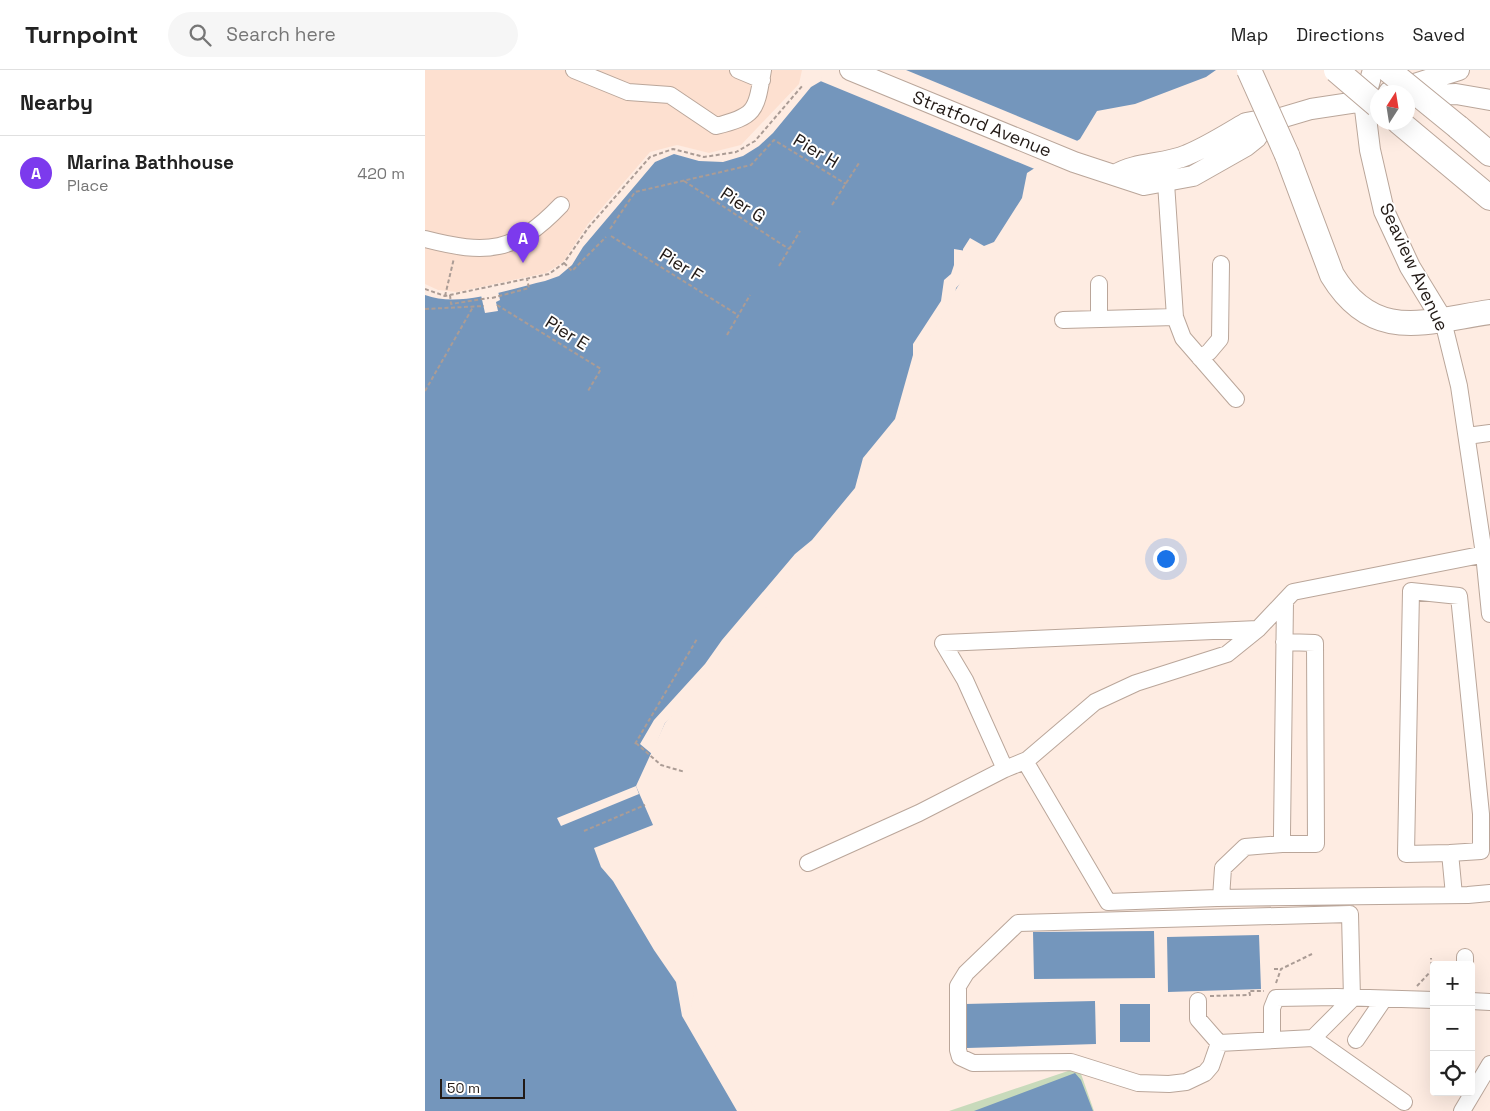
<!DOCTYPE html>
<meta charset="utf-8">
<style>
body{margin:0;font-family:"Space Grotesk",sans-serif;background:#f6f6f6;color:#222}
.controls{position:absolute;right:15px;bottom:15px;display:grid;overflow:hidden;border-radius:5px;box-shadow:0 5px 20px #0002}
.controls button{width:45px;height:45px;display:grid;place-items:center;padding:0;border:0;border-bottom:1px solid #e0e0e0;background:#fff;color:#222;font:25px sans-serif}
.compass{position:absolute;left:945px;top:15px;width:45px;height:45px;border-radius:50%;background:#fff;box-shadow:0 5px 20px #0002;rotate:12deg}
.scale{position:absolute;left:15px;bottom:12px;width:85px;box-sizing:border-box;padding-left:5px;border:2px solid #221a16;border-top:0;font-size:14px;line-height:18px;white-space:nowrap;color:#221a16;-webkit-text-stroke:4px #fff;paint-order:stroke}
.you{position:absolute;left:740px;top:488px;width:18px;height:18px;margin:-12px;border:4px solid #fff;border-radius:50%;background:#1a73e8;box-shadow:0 0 0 8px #1a73e833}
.badge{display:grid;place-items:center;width:32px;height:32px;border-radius:50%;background:#7c3aed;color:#fff;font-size:16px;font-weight:700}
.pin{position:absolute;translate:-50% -41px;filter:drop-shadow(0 1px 2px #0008)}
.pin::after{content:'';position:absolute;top:26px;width:18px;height:15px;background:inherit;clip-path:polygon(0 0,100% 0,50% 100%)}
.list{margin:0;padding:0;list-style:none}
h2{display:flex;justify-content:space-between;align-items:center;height:65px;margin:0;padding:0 20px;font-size:21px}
h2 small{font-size:16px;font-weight:400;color:#767676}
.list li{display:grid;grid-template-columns:32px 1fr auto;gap:15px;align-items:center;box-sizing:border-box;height:75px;padding:0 20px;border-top:1px solid #e0e0e0}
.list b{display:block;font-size:19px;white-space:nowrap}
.list p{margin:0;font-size:16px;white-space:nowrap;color:#767676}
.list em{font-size:16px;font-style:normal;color:#767676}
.icon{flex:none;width:28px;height:28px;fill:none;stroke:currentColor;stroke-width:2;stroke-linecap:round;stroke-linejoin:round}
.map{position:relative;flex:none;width:1065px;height:1041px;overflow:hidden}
header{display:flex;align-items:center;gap:30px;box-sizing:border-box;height:70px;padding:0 25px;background:#fff;border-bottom:1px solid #e0e0e0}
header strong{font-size:24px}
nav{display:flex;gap:28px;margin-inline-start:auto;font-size:18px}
.search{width:350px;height:45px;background:#f6f6f6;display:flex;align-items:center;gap:12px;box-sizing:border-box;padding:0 18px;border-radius:28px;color:#767676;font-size:19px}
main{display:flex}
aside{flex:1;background:#fff}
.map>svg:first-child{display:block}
.built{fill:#fde0d0}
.green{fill:#c8dabb}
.water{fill:#7496bc}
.pier{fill:#feece2}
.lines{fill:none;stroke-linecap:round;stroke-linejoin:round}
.minor-casing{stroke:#baa69a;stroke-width:18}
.major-casing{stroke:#baa69a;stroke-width:22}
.highway-casing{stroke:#baa69a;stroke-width:26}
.path{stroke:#ab9c95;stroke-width:2;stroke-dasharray:4 2.5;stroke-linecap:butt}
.minor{stroke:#fff;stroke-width:16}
.major{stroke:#fff;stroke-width:20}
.highway{stroke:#fff;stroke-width:24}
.highway-bridge-casing{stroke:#baa69a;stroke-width:26;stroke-linecap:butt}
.highway-bridge{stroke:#fff;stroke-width:24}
.labels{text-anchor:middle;stroke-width:4;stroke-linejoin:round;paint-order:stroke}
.street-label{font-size:18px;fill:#221a16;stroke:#fff}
</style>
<header>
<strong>Turnpoint</strong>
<div class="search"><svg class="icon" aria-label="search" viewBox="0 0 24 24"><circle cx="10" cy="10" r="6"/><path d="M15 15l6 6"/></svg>Search here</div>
<nav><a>Map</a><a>Directions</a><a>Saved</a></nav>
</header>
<main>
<aside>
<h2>Nearby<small></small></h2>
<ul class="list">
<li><span class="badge">A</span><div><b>Marina Bathhouse</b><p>Place</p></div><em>420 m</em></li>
</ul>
</aside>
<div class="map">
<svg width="1065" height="1041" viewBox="0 0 1065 1041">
<rect width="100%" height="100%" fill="#feece2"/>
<path class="built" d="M 0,0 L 377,0 L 374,14 L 316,75 L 284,83 L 252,75 L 225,82 L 163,154 L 138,192 L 121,203 L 32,222 L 13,220 L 0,214 Z"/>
<path class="green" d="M 643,1001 L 655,1001 L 669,1041 L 524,1041 Z"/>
<path class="water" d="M 415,0 L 791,0 L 781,7 L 710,34 L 672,41 L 655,69 L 602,103 L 597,128 L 569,172 L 559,176 L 545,168 L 538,179 L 538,208 L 489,288 L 477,342 L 445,386 L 432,411 L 432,420 L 368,501 L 240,653 L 211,716 L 228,755 L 169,778 L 176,797 L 188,811 L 229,880 L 240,881 L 264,938 L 329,1041 L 0,1041 L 0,225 C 35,238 84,219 120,211 L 134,206 L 147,195 L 158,177 L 230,92 L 249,84 L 274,91 L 298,92 L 318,86 L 334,76 L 348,63 L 386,17 Z
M 729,861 L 730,908 L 609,909 L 608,862 Z
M 834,865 L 836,919 L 743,922 L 742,867 Z
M 670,931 L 671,974 L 542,978 L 540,934 Z
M 695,934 L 725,934 L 725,972 L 695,972 Z
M 650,1003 L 656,1010 L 668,1041 L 549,1041 Z"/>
<path class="pier" d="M 410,0 L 481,0 L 655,72 L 612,100 L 393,10 Z
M 529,179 L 541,181 L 545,203 L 531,218 L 530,225 L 492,289 L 480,343 L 468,363 L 447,387 L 434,412 L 434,421 L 370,503 L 259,635 L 240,653 L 227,684 L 215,674 L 229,650 L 280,594 L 297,570 L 370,484 L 387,470 L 430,418 L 438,388 L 470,349 L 488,285 L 488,274 L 516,231 L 519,210 L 526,204 L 529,195 Z
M 73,221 L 75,230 L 71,232 L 73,241 L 60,243 L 56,225 Z
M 211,716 L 214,724 L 136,756 L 132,748 Z
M 235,878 L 242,879 L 269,922 L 266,937 L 332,1041 L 312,1041 L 257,946 L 251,912 L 229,880 Z"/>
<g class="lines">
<defs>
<path id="minor" d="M 149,0 L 203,22 L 245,25 L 291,56 C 332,46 331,40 338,0
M 313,0 L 337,10
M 741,113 L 750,247 L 758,268 L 811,329
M 0,169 C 62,185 90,183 136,135
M 674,214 L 674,249
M 638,250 L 750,247
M 1018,251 L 1034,316 L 1059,484 L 1065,544
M 775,288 L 784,282 L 795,269 L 796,194
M 1042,366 L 1065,363
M 833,559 L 518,573 L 540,610 L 580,699 L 602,690 L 670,632 L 711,613 L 802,584 L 833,559 L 868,522 L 1065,483
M 859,572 L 890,573 L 891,774 L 857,774 L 857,763 L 860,531
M 600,691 L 683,832 L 792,828 L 1043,825 L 1065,823
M 1025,783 L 1056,781 L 1056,744 L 1034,526 L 986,521 L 981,784 L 1025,783 L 1029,825
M 383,793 L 494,743 L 580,699
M 796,828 L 798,798 L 820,777 L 857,774
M 925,844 L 927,929 L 888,968 L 794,973 L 786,996 L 780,1003 L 761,1012 L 744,1014 L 713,1013 L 646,992 L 548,993 L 535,987 L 533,980 L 533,916 L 541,903 L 593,853 Z
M 1040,887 L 1040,895
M 773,931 L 773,949 L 794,973
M 1046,931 L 1065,932
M 888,968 L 979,1032
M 847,970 L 847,938 L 851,928 L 912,927 L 1009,930
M 931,970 L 959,929
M 1037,1041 L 1065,994"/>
<path id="major" d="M 425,0 L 649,92 L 719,115 L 768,106 L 821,76 L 831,68 L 842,52
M 948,0 L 939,31 L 945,80 L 959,141 L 985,197 L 1018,251
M 964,22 L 1034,0
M 984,26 L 1031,24 L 1065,30
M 690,105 C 711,92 739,95 762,85 C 782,77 802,64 821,53 L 832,51 L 842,52 L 886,39 L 952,29"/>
<path id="highway" d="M 974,52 L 1065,128
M 1033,57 L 1065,84
M 862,85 L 907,205 C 949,274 1001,251 1065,242"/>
</defs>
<use href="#minor" class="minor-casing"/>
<use href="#major" class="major-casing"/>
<use href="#highway" class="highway-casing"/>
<path class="path" d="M 259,111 L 364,179
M 407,135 L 434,93
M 185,159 L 210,122 L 326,95 L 349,70 L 421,114
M 186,166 L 313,245
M 139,193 L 147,201 L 181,167
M 354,196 L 375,161
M 0,219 L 20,226 L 124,204 L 139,193 L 163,158 L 225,87 L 248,79 L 279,87 L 311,82 L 330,71 L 378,15
M 25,225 L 26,234 L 64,228
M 20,226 L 29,188
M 67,228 L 104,218 L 102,209
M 72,235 L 176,299 L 163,321
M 0,239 L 59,236
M 302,265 L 325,225
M 0,321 L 48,237
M 211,673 L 236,695 L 260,702
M 210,674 L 272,569
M 159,761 L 220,735
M 849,899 L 856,899
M 851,913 L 856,899 L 887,884
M 992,916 L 1007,900 L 1006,888
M 785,926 L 825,925 L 824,921 L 839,921"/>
<use href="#minor" class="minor"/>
<use href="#major" class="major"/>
<use href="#highway" class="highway"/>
<defs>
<path id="highway-bridge" d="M 824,0 L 862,85
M 911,0 L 952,35
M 963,0 L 1033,57"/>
</defs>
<use href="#highway-bridge" class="highway-bridge-casing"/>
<use href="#highway-bridge" class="highway-bridge"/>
</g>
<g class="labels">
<g class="street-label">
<text transform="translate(557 54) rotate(22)" y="6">Stratford Avenue</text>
<text transform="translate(391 81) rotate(31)" y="6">Pier H</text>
<text transform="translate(318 135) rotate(33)" y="6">Pier G</text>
<text transform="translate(256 195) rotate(32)" y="6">Pier F</text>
<text transform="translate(989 197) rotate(65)" y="6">Seaview Avenue</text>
<text transform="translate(142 263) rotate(32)" y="6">Pier E</text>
</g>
</g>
</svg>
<div class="controls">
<button>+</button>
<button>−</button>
<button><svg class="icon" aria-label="locate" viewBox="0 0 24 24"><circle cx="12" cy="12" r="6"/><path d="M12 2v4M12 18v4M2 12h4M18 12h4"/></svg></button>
</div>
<svg class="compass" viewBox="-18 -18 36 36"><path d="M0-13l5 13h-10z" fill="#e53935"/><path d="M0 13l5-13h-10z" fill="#767676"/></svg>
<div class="scale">50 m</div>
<div class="you"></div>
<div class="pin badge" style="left:98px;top:193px">A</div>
</div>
</main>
